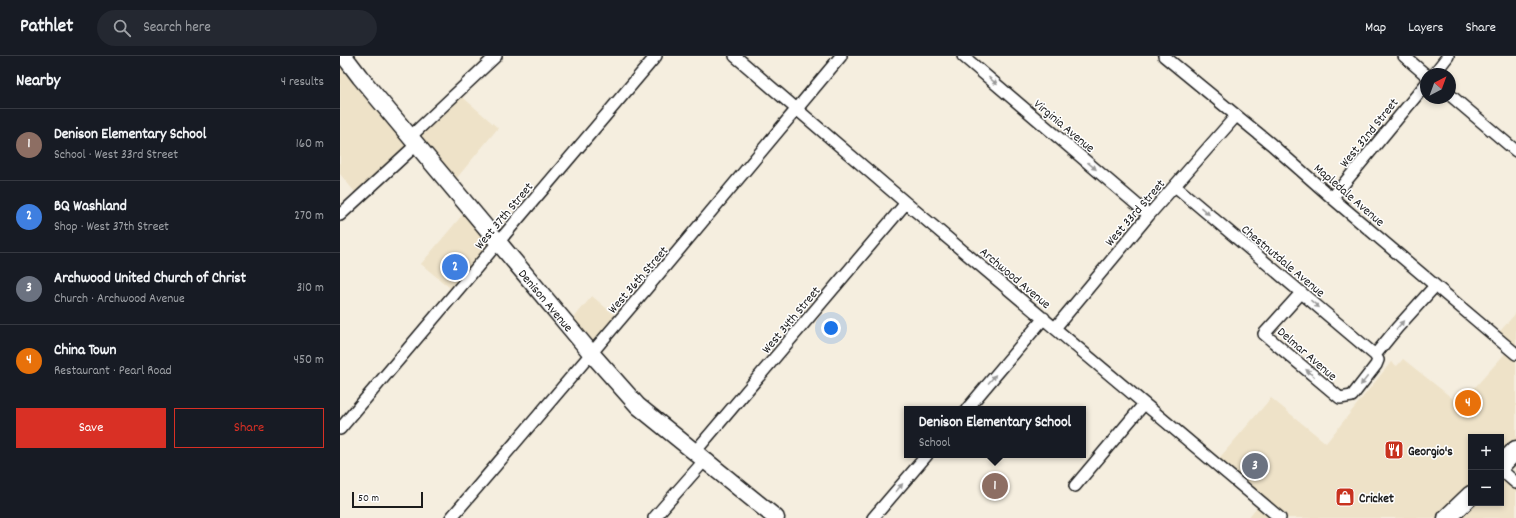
<!DOCTYPE html>
<meta charset="utf-8">
<style>
body{margin:0;font-family:Dekko,sans-serif;background:#242831;color:#f1f3f6}
.controls{position:absolute;right:12px;bottom:12px;display:grid;overflow:hidden;border-radius:0px;box-shadow:0 2px 6px #0003}
.controls button{width:36px;height:36px;display:grid;place-items:center;padding:0;border:0;border-bottom:1px solid #363941;background:#171b24;color:#f1f3f6;font:20px sans-serif}
.compass{position:absolute;left:1080px;top:12px;width:36px;height:36px;border-radius:50%;background:#171b24;box-shadow:0 2px 6px #0003;rotate:41deg}
.scale{position:absolute;left:12px;bottom:10px;width:71px;box-sizing:border-box;padding-left:4px;border:2px solid #1c1c1c;border-top:0;font-size:11px;line-height:14px;white-space:nowrap;color:#1c1c1c;-webkit-text-stroke:3px #fff;paint-order:stroke}
.you{position:absolute;left:491px;top:272px;width:14px;height:14px;margin:-10px;border:3px solid #fff;border-radius:50%;background:#1a73e8;box-shadow:0 0 0 6px #1a73e833}
.badge{display:grid;place-items:center;width:26px;height:26px;border-radius:50%;background:#d93025;color:#fff;font-size:13px;font-weight:700}
.pin{position:absolute;translate:-50% -50%;border:2px solid #fff;box-shadow:0 1px 4px #0006}
.popup{position:absolute;left:564px;top:350px;width:182px;height:52px;box-sizing:border-box;display:grid;place-content:center;border-radius:0px;background:#171b24;filter:drop-shadow(0 1px 3px #0005);font-size:13px;white-space:nowrap;color:#9ea1a6}
.popup b{font-size:15px;color:#f1f3f6}
.popup::after{content:'';position:absolute;left:50%;top:100%;margin-left:-8px;border:8px solid transparent;border-top-color:#171b24}
.list{margin:0;padding:0;list-style:none}
h2{display:flex;justify-content:space-between;align-items:center;height:52px;margin:0;padding:0 16px;font-size:17px}
h2 small{font-size:13px;font-weight:400;color:#9ea1a6}
.list li{display:grid;grid-template-columns:26px 1fr auto;gap:12px;align-items:center;box-sizing:border-box;height:72px;padding:0 16px;border-top:1px solid #363941}
.list b{display:block;font-size:15px;white-space:nowrap}
.list p{margin:0;font-size:13px;white-space:nowrap;color:#9ea1a6}
.list em{font-size:13px;font-style:normal;color:#9ea1a6}
.actions{display:flex;gap:8px;padding:12px 16px}
.actions a{flex:1;padding:9px 0;border:1px solid #d93025;border-radius:0px;text-align:center;font-size:14px;color:#d93025}
.actions .main{background:#d93025;color:#fff}
.icon{flex:none;width:22px;height:22px;fill:none;stroke:currentColor;stroke-width:2;stroke-linecap:round;stroke-linejoin:round}
.map{position:relative;flex:none;width:1176px;height:462px;overflow:hidden}
header{display:flex;align-items:center;gap:24px;box-sizing:border-box;height:56px;padding:0 20px;background:#171b24;border-bottom:1px solid #363941}
header strong{font-size:19px}
nav{display:flex;gap:22px;margin-inline-start:auto;font-size:14px}
.search{width:280px;height:36px;background:#242831;display:flex;align-items:center;gap:10px;box-sizing:border-box;padding:0 14px;border-radius:22px;color:#9ea1a6;font-size:15px}
main{display:flex}
aside{flex:1;background:#171b24}
.map>svg:first-child{display:block}
.built{fill:#eee2c8}
.lines{fill:none;stroke-linecap:round;stroke-linejoin:round}
.street-casing{stroke:#1c1c1c;stroke-width:14}
.secondary-casing{stroke:#1c1c1c;stroke-width:19}
.primary-casing{stroke:#1c1c1c;stroke-width:21}
.street{stroke:#fff;stroke-width:11}
.secondary{stroke:#fff;stroke-width:16}
.primary{stroke:#fff;stroke-width:18}
.oneway{fill:#999}
.labels{text-anchor:middle;stroke-width:3;stroke-linejoin:round;paint-order:stroke}
.street-label{font-size:13px;fill:#1c1c1c;stroke:#fff}
.poi-label{font-size:13px;font-weight:bold;fill:#1c1c1c;stroke:#fff;text-anchor:start}
</style>
<header>
<strong>Pathlet</strong>
<div class="search"><svg class="icon" aria-label="search" viewBox="0 0 24 24"><circle cx="10" cy="10" r="6"/><path d="M15 15l6 6"/></svg>Search here</div>
<nav><a>Map</a><a>Layers</a><a>Share</a></nav>
</header>
<main>
<aside>
<h2>Nearby<small>4 results</small></h2>
<ul class="list">
<li><span class="badge" style="background:#8d6e63">1</span><div><b>Denison Elementary School</b><p>School · West 33rd Street</p></div><em>160 m</em></li>
<li><span class="badge" style="background:#3f7fe0">2</span><div><b>BQ Washland</b><p>Shop · West 37th Street</p></div><em>270 m</em></li>
<li><span class="badge" style="background:#6b7280">3</span><div><b>Archwood United Church of Christ</b><p>Church · Archwood Avenue</p></div><em>310 m</em></li>
<li><span class="badge" style="background:#e8710a">4</span><div><b>China Town</b><p>Restaurant · Pearl Road</p></div><em>450 m</em></li>
</ul>
<div class="actions"><a class="main">Save</a><a>Share</a></div>
</aside>
<div class="map">
<svg width="1176" height="462" viewBox="0 0 1176 462">
<rect width="100%" height="100%" fill="#f5eedf"/>
<filter id="ink" filterUnits="userSpaceOnUse"><feTurbulence type="fractalNoise" baseFrequency=".025" numOctaves="2"/><feDisplacementMap in="SourceGraphic" scale="8" xChannelSelector="R" yChannelSelector="G"/><feConvolveMatrix kernelMatrix="1 2 1 2 8 2 1 2 1" color-interpolation-filters="sRGB"/></filter>
<g filter="url(#ink)">
<path class="built" d="M 0,0 L 70,81 L 118,37 L 158,72 L 111,129 L 76,89 L 19,141 L 0,118 Z
M 129,151 L 158,185 L 116,237 L 81,208 Z
M 252,240 L 280,264 L 251,297 L 228,269 Z
M 1176,257 L 1176,394 L 1161,408 L 1161,381 L 1131,381 L 1131,447 L 1161,447 L 1161,414 L 1176,427 L 1176,462 L 908,462 L 921,446 L 875,407 L 931,342 L 986,387 L 1051,306 L 1057,310 L 1063,303 L 1117,346 L 1137,329 L 1169,293 L 1155,281 Z"/>
<g class="lines">
<defs>
<path id="street" d="M 395,0 L 566,147 L 940,462
M 623,0 L 809,159
M 824,0 L 931,88 L 992,142 L 1176,298
M 1064,0 L 1086,19
M 1094,18 L 1108,0
M 1110,39 L 1176,95
M 70,81 L 156,0
M 835,130 L 1035,299 L 1038,304 L 1036,309 L 1012,340 L 1000,342 L 924,278 L 961,237
M 992,142 L 1086,28
M 0,159 L 76,89
M 715,272 L 809,159 L 896,60
M 1035,299 L 1057,272 L 1095,230
M 627,353 L 704,262
M 0,373 L 316,0
M 354,397 L 566,147
M 1161,414 L 1176,427
M 735,430 L 804,348
M 111,462 L 307,232 L 501,0
M 314,462 L 364,405
M 533,462 L 587,399"/>
<g id="secondary">
<path id="s1" d="M 4,0 L 20,21 L 251,297 L 298,350 L 436,462"/>
</g>
<path id="primary" d="M 1161,409 L 1176,394
M 1107,462 L 1131,439"/>
</defs>
<use href="#street" class="street-casing"/>
<use href="#secondary" class="secondary-casing"/>
<use href="#primary" class="primary-casing"/>
<use href="#street" class="street"/>
<use href="#secondary" class="secondary"/>
<use href="#primary" class="primary"/>
</g>
<defs><path id="oneway-solid" d="M-6-.8H1V-3.2L6.5 0L1 3.2V.8H-6Z"/></defs>
<g class="oneway">
<use href="#oneway-solid" transform="translate(653 25) rotate(40)"/>
<use href="#oneway-solid" transform="translate(752 110) rotate(40)"/>
<use href="#oneway-solid" transform="translate(865 155) rotate(40)"/>
<use href="#oneway-solid" transform="translate(975 248) rotate(40)"/>
<use href="#oneway-solid" transform="translate(1060 269) rotate(-49)"/>
<use href="#oneway-solid" transform="translate(970 317) rotate(-139)"/>
<use href="#oneway-solid" transform="translate(652 323) rotate(-49)"/>
<use href="#oneway-solid" transform="translate(1024 325) rotate(128)"/>
<use href="#oneway-solid" transform="translate(559 432) rotate(-49)"/>
</g>
</g>
<defs>
<symbol id="restaurant-square" viewBox="-11 -11 22 22"><rect x="-9" y="-9" width="18" height="18" rx="4" fill="#c8321e" stroke="#fff"/><path d="M-5-6h1v4h1v-4h1v4h1v-4h1v5L-1.5 .5V6h-2V.5L-5-1ZM5-6V6H3V1.5H1.5Q1.5-4 5-6Z" fill="#fff"/></symbol>
<symbol id="shop-square" viewBox="-11 -11 22 22"><rect x="-9" y="-9" width="18" height="18" rx="4" fill="#c8321e" stroke="#fff"/><path d="M-5-2.5h2.3a2.7 3.5 0 0 1 5.4 0H5L5.5 6h-11ZM-1.5-2.5h3a1.5 2.3 0 0 0-3 0Z" fill="#fff"/></symbol>
</defs>
<g fill-rule="evenodd">
<use href="#restaurant-square" x="1043" y="383" width="22" height="22"/>
<use href="#shop-square" x="994" y="430" width="22" height="22"/>
</g>
<g class="labels">
<g class="street-label">
<text transform="translate(725 69) rotate(40)" y="5">Virginia Avenue</text>
<text transform="translate(1028 76) rotate(-51)" y="5">West 32nd Street</text>
<text transform="translate(1010 138) rotate(41)" y="5">Mapledale Avenue</text>
<text transform="translate(794 156) rotate(-49)" y="5">West 33rd Street</text>
<text transform="translate(163 159) rotate(-50)" y="5">West 37th Street</text>
<text transform="translate(944 204) rotate(40)" y="5">Chestnutdale Avenue</text>
<text transform="translate(676 221) rotate(40)" y="5">Archwood Avenue</text>
<text transform="translate(297 223) rotate(-49)" y="5">West 36th Street</text>
<text dy="5" stroke="none"><textPath href="#s1" startOffset="317">Denison Avenue</textPath></text>
<text transform="translate(450 263) rotate(-50)" y="5">West 34th Street</text>
<text transform="translate(968 297) rotate(41)" y="5">Delmar Avenue</text>
</g>
<g class="poi-label">
<text x="1068" y="399">Georgio's</text>
<text x="1019" y="446">Cricket</text>
</g>
</g>
</svg>
<div class="controls">
<button>+</button>
<button>−</button>
</div>
<svg class="compass" viewBox="-18 -18 36 36"><path d="M0-13l5 13h-10z" fill="#e53935"/><path d="M0 13l5-13h-10z" fill="#9ea1a6"/></svg>
<div class="scale">50 m</div>
<div class="you"></div>
<div class="pin badge" style="left:655px;top:430px;background:#8d6e63">1</div>
<div class="popup"><b>Denison Elementary School</b>School</div>
<div class="pin badge" style="left:115px;top:211px;background:#3f7fe0">2</div>
<div class="pin badge" style="left:915px;top:410px;background:#6b7280">3</div>
<div class="pin badge" style="left:1128px;top:347px;background:#e8710a">4</div>
</div>
</main>
